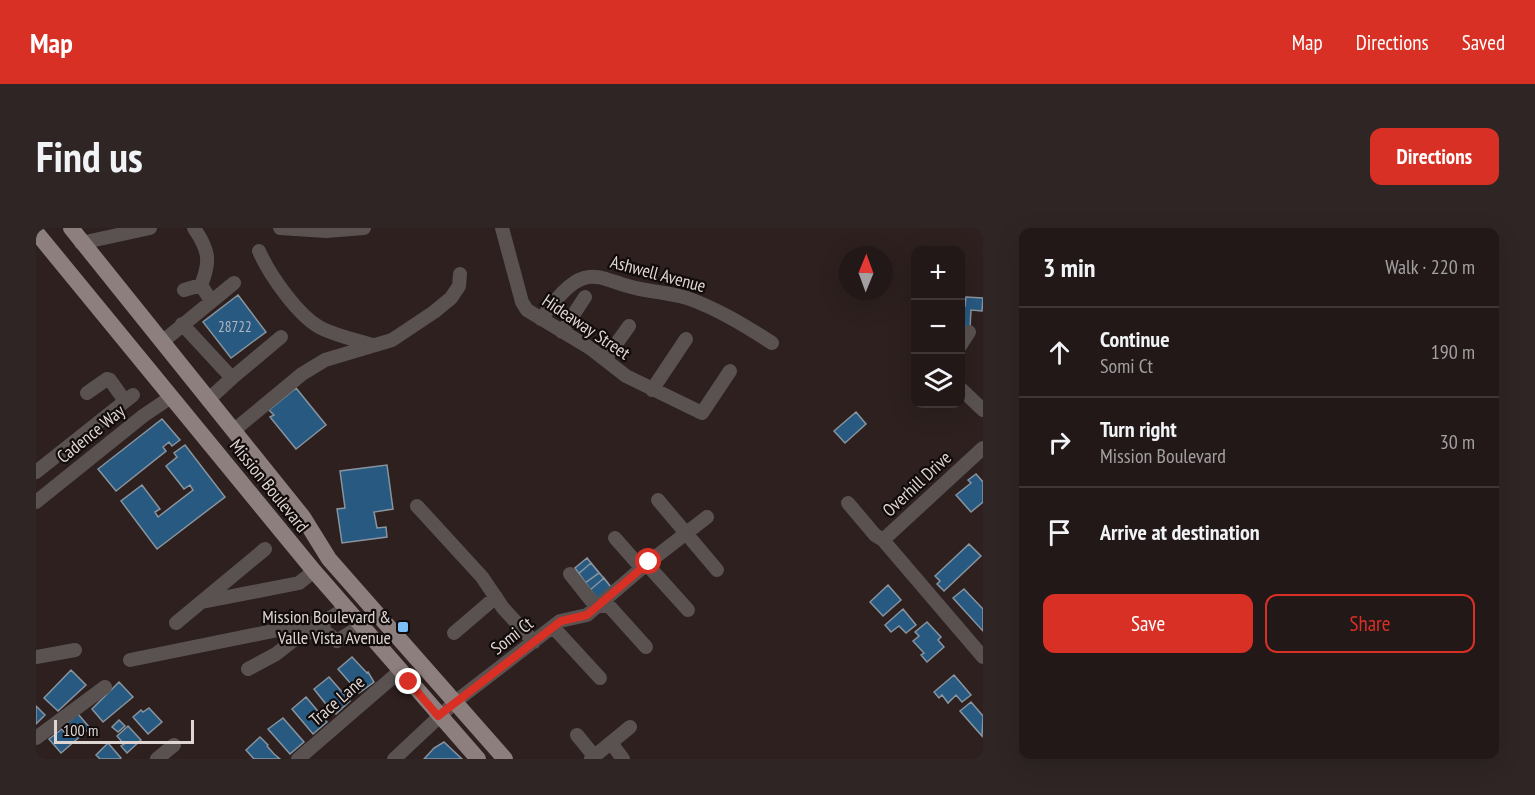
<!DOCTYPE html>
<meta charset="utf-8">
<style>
body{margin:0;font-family:"PT Sans Narrow",sans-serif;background:#2e2524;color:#f1f3f6}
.controls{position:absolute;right:18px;top:18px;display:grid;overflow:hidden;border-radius:12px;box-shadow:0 6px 24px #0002}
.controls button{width:54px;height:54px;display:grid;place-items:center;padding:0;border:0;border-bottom:2px solid #3f3736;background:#221817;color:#f1f3f6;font:30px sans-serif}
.compass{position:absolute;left:803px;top:18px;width:54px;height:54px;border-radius:50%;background:#221817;box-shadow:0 6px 24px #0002;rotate:1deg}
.scale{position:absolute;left:18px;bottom:15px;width:140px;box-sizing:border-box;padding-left:6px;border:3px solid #dfd6d4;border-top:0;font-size:16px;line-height:21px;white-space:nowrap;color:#dfd6d4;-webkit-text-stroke:4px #110c0b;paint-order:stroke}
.stop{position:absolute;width:18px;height:18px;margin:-14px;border:4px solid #d93025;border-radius:50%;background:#fff}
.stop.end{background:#d93025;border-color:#fff;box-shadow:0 2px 6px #0008}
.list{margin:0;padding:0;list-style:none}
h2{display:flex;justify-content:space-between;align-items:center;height:78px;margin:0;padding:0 24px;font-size:26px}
h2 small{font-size:20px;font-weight:400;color:#a2a0a1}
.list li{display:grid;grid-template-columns:39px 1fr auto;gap:18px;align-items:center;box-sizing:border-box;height:90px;padding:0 24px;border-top:2px solid #3f3736}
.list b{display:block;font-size:22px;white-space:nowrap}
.list p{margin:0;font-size:20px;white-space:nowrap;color:#a2a0a1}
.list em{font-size:20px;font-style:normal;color:#a2a0a1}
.actions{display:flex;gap:12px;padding:18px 24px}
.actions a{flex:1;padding:14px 0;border:2px solid #d93025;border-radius:12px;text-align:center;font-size:21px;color:#d93025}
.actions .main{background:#d93025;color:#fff}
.icon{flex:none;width:33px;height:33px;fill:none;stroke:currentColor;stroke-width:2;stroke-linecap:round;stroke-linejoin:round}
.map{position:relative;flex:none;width:947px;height:531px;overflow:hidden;border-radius:12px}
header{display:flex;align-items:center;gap:36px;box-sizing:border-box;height:84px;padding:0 30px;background:#d93025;color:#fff}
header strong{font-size:28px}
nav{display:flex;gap:33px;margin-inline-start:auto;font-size:21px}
.intro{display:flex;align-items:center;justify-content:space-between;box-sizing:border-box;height:144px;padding:0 36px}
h1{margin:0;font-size:42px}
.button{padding:15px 27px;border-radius:12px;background:#d93025;color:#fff;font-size:21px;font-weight:700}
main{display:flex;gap:36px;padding:0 36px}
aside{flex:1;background:#221817;border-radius:12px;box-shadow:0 6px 24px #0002}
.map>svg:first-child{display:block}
.building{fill:#285981;stroke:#88949e;stroke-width:1.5}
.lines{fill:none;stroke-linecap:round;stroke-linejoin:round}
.minor{stroke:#595251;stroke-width:14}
.major{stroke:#8d7f7e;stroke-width:16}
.route{stroke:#d93025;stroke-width:8}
.poi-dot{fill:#7bbef8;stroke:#110c0b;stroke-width:2}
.labels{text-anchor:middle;stroke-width:4.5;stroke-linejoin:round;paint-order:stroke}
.number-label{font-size:15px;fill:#b1b7bf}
.street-label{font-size:18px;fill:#dfd6d4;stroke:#110c0b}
.poi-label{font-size:18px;fill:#dfd6d4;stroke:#110c0b;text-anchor:end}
</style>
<header>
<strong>Map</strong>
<nav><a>Map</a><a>Directions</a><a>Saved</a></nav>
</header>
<div class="intro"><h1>Find us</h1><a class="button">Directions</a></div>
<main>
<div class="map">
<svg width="947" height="531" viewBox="0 0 947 531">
<rect width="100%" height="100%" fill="#2d201f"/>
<path class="building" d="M 202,67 L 230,104 L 195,130 L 167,94 Z
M 930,69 L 947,70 L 946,83 L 935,82 L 934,99 L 924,98 L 924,77 L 929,78 Z
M 260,160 L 290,197 L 260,221 L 234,189 L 238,187 L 233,182 Z
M 820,184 L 830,196 L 809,215 L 798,203 Z
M 126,191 L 144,212 L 136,218 L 133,214 L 127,219 L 130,223 L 80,263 L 62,241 Z
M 149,217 L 189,269 L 121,321 L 85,273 L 106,257 L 124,281 L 119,284 L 122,289 L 157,262 L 154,257 L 148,261 L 130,238 L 141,229 L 138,225 Z
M 351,237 L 357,281 L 338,284 L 341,300 L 350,299 L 351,309 L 306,315 L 301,281 L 309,280 L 304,243 Z
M 940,246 L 947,254 L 947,274 L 935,284 L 920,267 L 935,255 L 932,252 Z
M 933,316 L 945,328 L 908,363 L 901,356 L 904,353 L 899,348 Z
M 551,330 L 575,359 L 561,371 L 539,340 Z
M 551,330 L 555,335 L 542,346 L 539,340 Z
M 555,335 L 563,345 L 549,355 L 542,346 Z
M 563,345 L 568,350 L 554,362 L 549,355 Z
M 568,350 L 575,359 L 561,371 L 554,362 Z
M 852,357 L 865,372 L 847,388 L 834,374 Z
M 928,361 L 947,381 L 947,403 L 917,370 Z
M 867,381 L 880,397 L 870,405 L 863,398 L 855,404 L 849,397 Z
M 891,394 L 905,409 L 902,412 L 908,419 L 891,434 L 885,427 L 888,425 L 877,413 L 883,408 L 879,404 Z
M 316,429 L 331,445 L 332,444 L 338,454 L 323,465 L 302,441 Z
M 35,442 L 50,457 L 22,483 L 8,470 Z
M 918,447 L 935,467 L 926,474 L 920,467 L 912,475 L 906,467 L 903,470 L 898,464 Z
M 293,449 L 314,473 L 300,486 L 297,485 L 278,461 Z
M 83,454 L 97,469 L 67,494 L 56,481 Z
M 270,469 L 291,494 L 277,506 L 256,481 Z
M 935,474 L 947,488 L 946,508 L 924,483 Z
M 0,478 L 9,487 L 0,496 Z
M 113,480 L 126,494 L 112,506 L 97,489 L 105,482 L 107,484 Z
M 42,486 L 54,500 L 25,525 L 13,511 L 26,501 L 29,505 L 34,502 L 29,497 Z
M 247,490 L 268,514 L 254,526 L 232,501 Z
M 83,492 L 89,498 L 82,504 L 76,499 Z
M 92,498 L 105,512 L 91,525 L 85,518 L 88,516 L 81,508 Z
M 224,509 L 232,517 L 231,518 L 238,526 L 244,531 L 218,531 L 210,522 Z
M 408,514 L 426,531 L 388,531 L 398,520 Z
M 72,515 L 85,530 L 84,531 L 64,531 L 60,527 Z"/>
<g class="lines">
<path class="minor" d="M 158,0 C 173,22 175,33 165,57 L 175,73
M 244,0 L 290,3 L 328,0
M 466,0 L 486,74 L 491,82 L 554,120 L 590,148 L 666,185 L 694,143
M 45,15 L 114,0
M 223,23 C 233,46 263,90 287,101 C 302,108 320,112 336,117
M 148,62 L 165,57
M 505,91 C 516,77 531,55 548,50 C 563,45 578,55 592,58 C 611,64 632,64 651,70 C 682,81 708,97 736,115
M 146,96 L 196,150 L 172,172
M 526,104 L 549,69
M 126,114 L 198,55
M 924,118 L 933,104
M 570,130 L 593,98
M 196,150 L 245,109
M 924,160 L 947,182
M 616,162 L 650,111
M 51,165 L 71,151 L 74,152 L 89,173
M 197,203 L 266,146 L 289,132 L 356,112 L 398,84 L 415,70 L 423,58 L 424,46
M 947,220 L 847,312 L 947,429
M 0,244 L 97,167
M 622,272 L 681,342
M 0,274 L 107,188 L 135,169
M 812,275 L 839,307 L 847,312
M 381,278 L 446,349 L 467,380 L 498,414
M 579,310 L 601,335 L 615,341 L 652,382
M 534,346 L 557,375 L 574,379 L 610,419
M 166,374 L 263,355 L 278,343
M 140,395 L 229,321
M 517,399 L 564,450
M 418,405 L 460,369
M 0,429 L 39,422
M 94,432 L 291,392 L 310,380
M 212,441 L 240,426 L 264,407 L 286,401 L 301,413 L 325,398
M 541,507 L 558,528
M 0,510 L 69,459
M 575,515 L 587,531
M 121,531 L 138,517
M 262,531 L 364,443
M 358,531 L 419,474 L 524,393 L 551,387 L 613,334 L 671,289
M 555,531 L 594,499"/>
<path class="major" d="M 35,0 L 267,289 L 293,331 L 469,531
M 0,4 L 278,343 L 442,531"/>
</g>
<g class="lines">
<path class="route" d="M 373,454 L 402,488 L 525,393 L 551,387 L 613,334"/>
</g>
<rect class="poi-dot" x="361" y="393" width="12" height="12" rx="3"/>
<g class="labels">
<g class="number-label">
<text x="199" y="104">28722</text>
</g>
<g class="street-label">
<text transform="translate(622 46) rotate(15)" y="6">Ashwell Avenue</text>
<text transform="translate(550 99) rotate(34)" y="6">Hideaway Street</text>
<text transform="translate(55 206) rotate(-39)" y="6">Cadence Way</text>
<text transform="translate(881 256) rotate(-43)" y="6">Overhill Drive</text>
<text transform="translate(233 258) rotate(51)" y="6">Mission Boulevard</text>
<text transform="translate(476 408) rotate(-38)" y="6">Somi Ct</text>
<text transform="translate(301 473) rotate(-41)" y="6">Trace Lane</text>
</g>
<g class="poi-label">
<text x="355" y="395">Mission Boulevard &amp;<tspan x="355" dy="21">Valle Vista Avenue</tspan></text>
</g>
</g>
</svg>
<div class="controls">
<button>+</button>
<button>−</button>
<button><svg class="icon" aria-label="layers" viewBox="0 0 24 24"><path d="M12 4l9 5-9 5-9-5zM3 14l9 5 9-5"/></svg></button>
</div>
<svg class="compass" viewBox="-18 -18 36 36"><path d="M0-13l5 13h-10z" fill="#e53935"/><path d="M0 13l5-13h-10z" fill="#a2a0a1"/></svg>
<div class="scale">100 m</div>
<div class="stop" style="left:613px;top:334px"></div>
<div class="stop end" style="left:373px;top:454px"></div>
</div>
<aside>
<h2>3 min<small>Walk · 220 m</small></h2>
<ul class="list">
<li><svg class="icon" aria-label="ahead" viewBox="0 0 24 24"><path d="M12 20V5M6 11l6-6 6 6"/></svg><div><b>Continue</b><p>Somi Ct</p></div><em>190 m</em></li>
<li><svg class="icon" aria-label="right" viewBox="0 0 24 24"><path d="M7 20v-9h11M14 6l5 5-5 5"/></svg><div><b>Turn right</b><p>Mission Boulevard</p></div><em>30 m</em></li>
<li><svg class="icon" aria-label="arrive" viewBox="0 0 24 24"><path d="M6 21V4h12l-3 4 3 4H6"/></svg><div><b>Arrive at destination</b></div></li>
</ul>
<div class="actions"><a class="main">Save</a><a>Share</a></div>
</aside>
</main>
